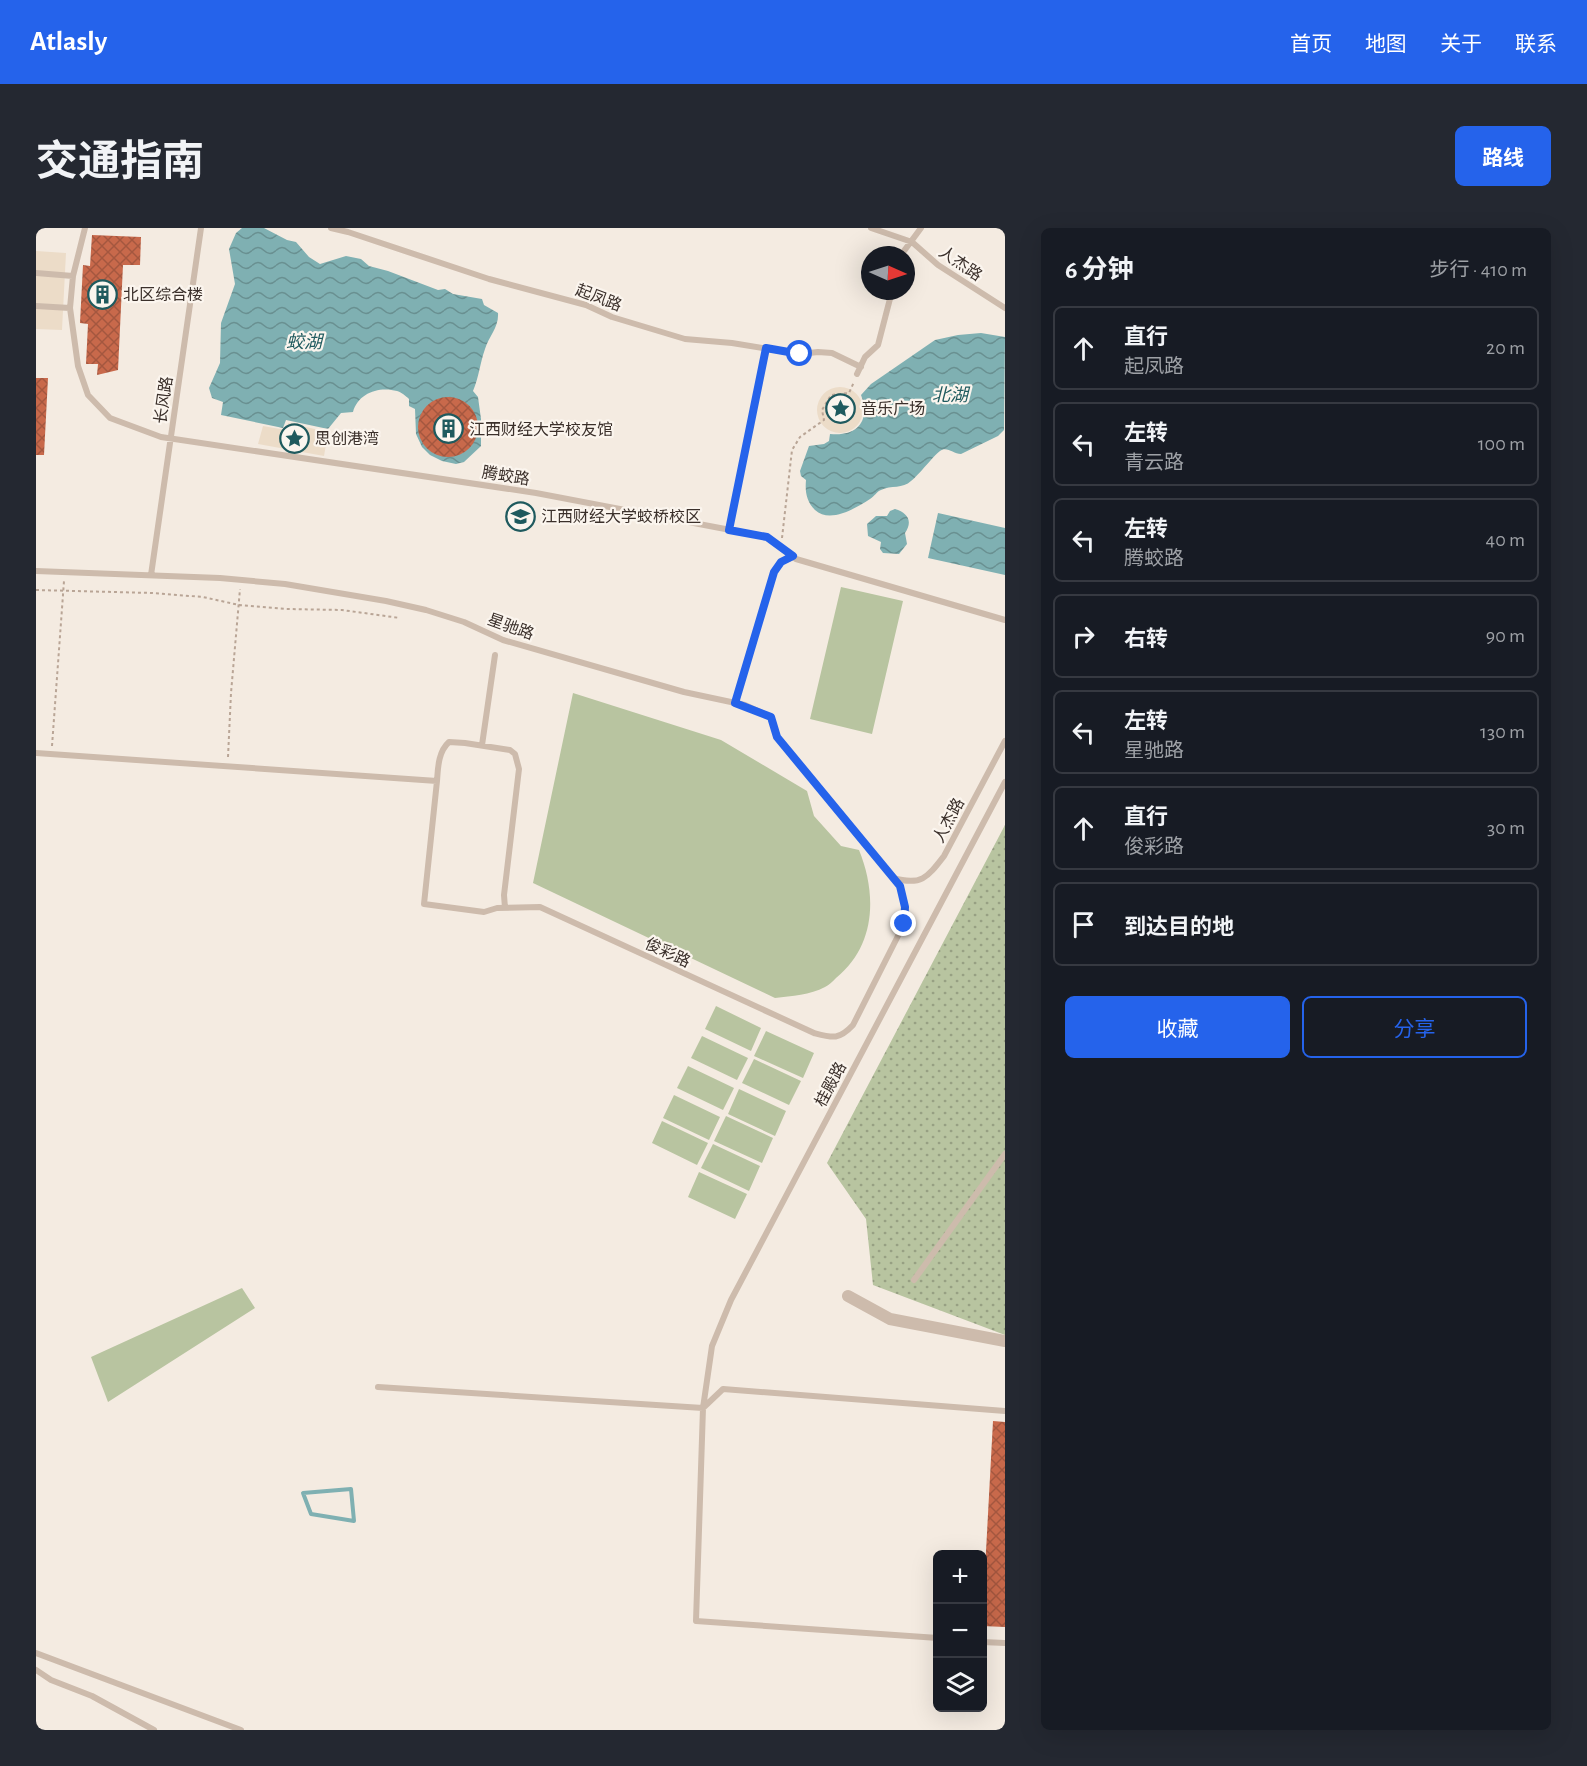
<!DOCTYPE html>
<html lang="zh">
<meta charset="utf-8">
<style>
body{margin:0;font-family:"Alegreya Sans","Noto Sans SC",sans-serif;background:#242831;color:#f1f3f6}
.controls{position:absolute;right:18px;bottom:18px;display:grid;overflow:hidden;border-radius:9px;box-shadow:0 6px 24px #0002}
.controls button{width:54px;height:54px;display:grid;place-items:center;padding:0;border:0;border-bottom:2px solid #363941;background:#171b24;color:#f1f3f6;font:30px sans-serif}
.compass{position:absolute;left:825px;top:18px;width:54px;height:54px;border-radius:50%;background:#171b24;box-shadow:0 6px 24px #0002;rotate:93deg}
.stop{position:absolute;width:18px;height:18px;margin:-14px;border:4px solid #2563eb;border-radius:50%;background:#fff}
.stop.end{background:#2563eb;border-color:#fff;box-shadow:0 2px 6px #0008}
.list{margin:0;padding:0;list-style:none}
h2{display:flex;justify-content:space-between;align-items:center;height:78px;margin:0;padding:0 24px;font-size:26px}
h2 small{font-size:20px;font-weight:400;color:#9ea1a6}
.list li{display:grid;grid-template-columns:39px 1fr auto;gap:18px;align-items:center;box-sizing:border-box;height:84px;margin:0 12px 12px;padding:0 12px;border:2px solid #363941;border-radius:9px}
.list b{display:block;font-size:22px;white-space:nowrap}
.list p{margin:0;font-size:20px;white-space:nowrap;color:#9ea1a6}
.list em{font-size:20px;font-style:normal;color:#9ea1a6}
.actions{display:flex;gap:12px;padding:18px 24px}
.actions a{flex:1;padding:14px 0;border:2px solid #2563eb;border-radius:9px;text-align:center;font-size:21px;color:#2563eb}
.actions .main{background:#2563eb;color:#fff}
.icon{flex:none;width:33px;height:33px;fill:none;stroke:currentColor;stroke-width:2;stroke-linecap:round;stroke-linejoin:round}
.map{position:relative;flex:none;width:969px;height:1502px;overflow:hidden;border-radius:9px}
header{display:flex;align-items:center;gap:36px;box-sizing:border-box;height:84px;padding:0 30px;background:#2563eb;color:#fff}
header strong{font-size:28px}
nav{display:flex;gap:33px;margin-inline-start:auto;font-size:21px}
.intro{display:flex;align-items:center;justify-content:space-between;box-sizing:border-box;height:144px;padding:0 36px}
h1{margin:0;font-size:42px}
.button{padding:15px 27px;border-radius:9px;background:#2563eb;color:#fff;font-size:21px;font-weight:700}
main{display:flex;gap:36px;padding:0 36px}
aside{flex:1;background:#171b24;border-radius:9px;box-shadow:0 6px 24px #0002}
.map>svg:first-child{display:block}
.green{fill:url(#green-dots)}
.pitch{fill:#b8c4a0}
.plaza{fill:#ecdcc8}
.water{fill:url(#water-waves)}
.lines{fill:none;stroke-linecap:round;stroke-linejoin:round}
.stream{stroke:#7fb0b2;stroke-width:4}
.building{fill:url(#building-cross-hatch)}
.path{stroke:#b9a596;stroke-width:2;stroke-dasharray:3 3;stroke-linecap:butt}
.service{stroke:#cdbbac;stroke-width:6}
.minor{stroke:#cdbbac;stroke-width:12}
.route{stroke:#2563eb;stroke-width:8}
.labels{text-anchor:middle;stroke-width:4.5;stroke-linejoin:round;paint-order:stroke}
.street-label{font-size:16px;fill:#3b302b;stroke:#fbf5ee}
.poi-label{font-size:16px;fill:#3b302b;stroke:#fbf5ee;text-anchor:start}
.water-label{font-size:18px;font-style:italic;fill:#1f5a5e;stroke:#fbf5ee}
</style>
<header>
<strong>Atlasly</strong>
<nav><a>首页</a><a>地图</a><a>关于</a><a>联系</a></nav>
</header>
<div class="intro"><h1>交通指南</h1><a class="button">路线</a></div>
<main>
<div class="map">
<svg width="969" height="1502" viewBox="0 0 969 1502">
<defs>
<pattern id="green-dots" width="8" height="8" patternUnits="userSpaceOnUse" patternTransform="scale(1.5)"><rect width="8" height="8" fill="#b8c4a0"/><path d="M2 2h.1M6 6h.1" fill="none" stroke="#97a083" stroke-width="1.8" stroke-linecap="round"/></pattern>
<pattern id="water-waves" width="16" height="10" patternUnits="userSpaceOnUse" patternTransform="scale(1.5)"><rect width="16" height="10" fill="#7fb0b2"/><path d="M0 5q4-4 8 0t8 0" fill="none" stroke="#699091"/></pattern>
<pattern id="building-cross-hatch" width="8" height="8" patternUnits="userSpaceOnUse" patternTransform="scale(1.5)"><rect width="8" height="8" fill="#c8694b"/><path d="M0 0l8 8M0 8l8-8" fill="none" stroke="#a4573f"/></pattern>
</defs>
<rect width="100%" height="100%" fill="#f4ebe1"/>
<path class="green" d="M 969,597 L 969,1107 L 837,1057 L 830,991 L 791,935 Z"/>
<path class="pitch" d="M 805,359 L 867,373 L 836,506 L 774,491 Z
M 537,465 L 685,512 L 771,563 L 778,588 L 805,618 L 823,622 C 841,666 840,718 800,750 C 797,753 793,757 789,759 C 774,767 756,768 739,770 L 497,655 Z
M 680,778 L 725,800 L 715,823 L 669,801 Z
M 730,803 L 778,825 L 767,850 L 718,828 Z
M 666,808 L 712,830 L 701,852 L 655,830 Z
M 718,831 L 765,853 L 753,877 L 706,855 Z
M 652,838 L 698,860 L 687,882 L 641,860 Z
M 703,861 L 750,883 L 739,908 L 692,886 Z
M 638,867 L 684,889 L 673,912 L 627,890 Z
M 690,888 L 737,910 L 726,935 L 678,913 Z
M 626,893 L 672,915 L 661,937 L 616,915 Z
M 677,916 L 724,938 L 713,963 L 665,940 Z
M 663,944 L 711,966 L 699,991 L 652,969 Z
M 206,1060 L 219,1080 L 72,1174 L 55,1129 Z"/>
<path class="plaza" d="M 0,23 L 30,25 L 26,102 L 0,101 Z
M781 182a23 23 0 1 1 46 0a23 23 0 1 1-46 0Z
M 252,195 L 292,204 L 288,228 L 222,216 L 227,198 L 250,202 Z"/>
<path class="water" d="M 206,0 L 228,0 L 251,12 L 260,14 L 273,29 L 284,36 L 310,28 L 325,31 L 333,38 L 352,43 L 402,62 L 409,61 L 417,66 L 446,71 L 448,77 L 462,85 C 463,99 453,108 449,121 C 444,135 443,149 437,163 L 442,169 L 445,191 L 445,218 L 428,234 L 420,236 L 406,233 L 394,227 L 386,219 L 380,206 L 379,181 L 373,178 L 373,171 C 370,168 365,164 361,163 C 343,158 322,165 317,184 L 305,185 L 292,201 L 250,192 L 247,200 L 185,187 L 187,174 L 176,170 L 173,160 L 184,135 L 185,95 L 199,56 L 193,21 L 200,5 Z
M 945,105 L 969,109 L 968,202 L 962,208 L 925,226 C 917,226 911,218 904,223 C 898,227 883,247 875,253 C 867,261 855,257 845,262 C 840,264 839,268 834,271 C 820,280 794,296 779,282 C 770,273 769,263 770,252 L 765,248 L 764,243 L 773,218 L 788,216 L 793,213 L 794,206 C 821,209 835,193 825,167 L 835,156 L 899,112 L 922,107 Z
M 859,281 C 872,285 877,293 869,305 L 871,316 L 863,326 L 847,325 L 844,321 L 845,314 L 832,308 L 831,296 L 840,288 L 851,288 L 854,283 Z
M 902,285 L 969,300 L 969,347 L 892,330 Z"/>
<g class="lines">
<path class="stream" d="M 315,1261 L 318,1293 L 275,1286 L 267,1265 Z"/>
</g>
<path class="building" d="M 56,7 L 105,9 L 104,37 L 87,37 L 82,142 L 61,147 L 62,136 L 50,136 L 52,96 L 44,95 L 47,37 L 54,38 Z
M 0,150 L 12,150 L 8,227 L 0,227 Z
M382 199a30 30 0 1 1 60 0a30 30 0 1 1-60 0Z
M 957,1193 L 969,1194 L 969,1399 L 946,1398 Z"/>
<g class="lines">
<path class="path" d="M 746,310 L 756,222 L 764,209 L 788,192 L 786,182 L 795,167 L 813,165 L 818,154
M 0,362 L 116,365 L 167,369 L 203,377 L 250,381 L 306,382 L 364,390
M 16,518 L 28,353
M 192,529 L 195,465 L 204,361"/>
<path class="service" d="M 49,0 L 37,48 L 34,80 L 42,138 L 52,167 L 74,190 L 125,209 L 500,265 L 731,309 L 760,331 L 969,392
M 295,0 L 312,4 L 453,51 L 550,77 L 576,89 L 649,111 L 696,115 L 764,126 L 782,124 L 796,125 L 825,139
M 835,0 L 876,14 L 902,37 L 969,80
M 865,27 L 885,0
M 0,45 L 37,48
M 0,78 L 34,80
M 821,146 L 829,129 L 842,117 L 856,63
M 693,302 L 730,120
M 0,343 L 184,350 L 249,356 L 350,373 L 390,382 L 428,394 L 467,412 L 648,464 L 709,477 L 735,489 L 741,509 L 864,658 L 869,679 L 868,696 L 817,797 C 803,812 797,810 778,805 L 504,679 L 461,680 L 448,684 L 388,676 L 401,553
M 115,347 L 165,0
M 699,475 L 738,344 L 745,334 L 757,329
M 446,517 L 459,427
M 0,525 L 401,553 C 402,540 402,524 413,514 L 429,515 L 474,522 L 479,526 L 483,541 L 468,667 L 469,680
M 857,650 C 885,658 891,650 908,628 L 969,513
M 878,1052 L 969,926
M 342,1159 L 667,1180 L 687,1161 L 969,1183
M 902,1410 L 660,1393 L 667,1180 L 676,1118 L 695,1072 L 969,554
M 946,1414 L 969,1415
M 0,1425 L 205,1502
M 0,1442 L 15,1452 L 56,1468 L 118,1502"/>
<path class="minor" d="M 812,1068 L 854,1091 L 969,1113"/>
</g>
<g class="lines">
<path class="route" d="M 764,126 L 730,120 L 693,302 L 731,309 L 757,328 L 745,334 L 738,344 L 699,475 L 735,489 L 741,509 L 864,658 L 869,679 L 868,696"/>
</g>
<defs>
<symbol id="building-ring" viewBox="-11 -11 22 22"><circle r="9.5" fill="#fbf5ee" stroke="#1f5a5e" stroke-width="1.5"/><path d="M-4-6H4V6H1V3H-1V6H-4ZM-2.5-4.3h1.7v1.8h-1.7ZM.8-4.3h1.7v1.8H.8ZM-2.5-1h1.7V.8h-1.7ZM.8-1h1.7V.8H.8Z" fill="#1f5a5e"/></symbol>
<symbol id="sight-ring" viewBox="-11 -11 22 22"><circle r="9.5" fill="#fbf5ee" stroke="#1f5a5e" stroke-width="1.5"/><path d="M0-6L1.8-2.2L6-1.7L2.9 1.2L3.7 5.4L0 3.3L-3.7 5.4L-2.9 1.2L-6-1.7L-1.8-2.2Z" fill="#1f5a5e"/></symbol>
<symbol id="university-ring" viewBox="-11 -11 22 22"><circle r="9.5" fill="#fbf5ee" stroke="#1f5a5e" stroke-width="1.5"/><path d="M0-5L7-2L0 1L-7-2ZM-4 1L0 2.5L4 1V4Q0 6-4 4Z" fill="#1f5a5e"/></symbol>
</defs>
<g fill-rule="evenodd">
<use href="#building-ring" x="50" y="50" width="33" height="33"/>
<use href="#sight-ring" x="788" y="164" width="33" height="33"/>
<use href="#building-ring" x="396" y="184" width="33" height="33"/>
<use href="#sight-ring" x="242" y="194" width="33" height="33"/>
<use href="#university-ring" x="468" y="272" width="33" height="33"/>
</g>
<g class="labels">
<g class="street-label">
<text transform="translate(925 35) rotate(34)" y="6">人杰路</text>
<text transform="translate(563 69) rotate(21)" y="6">起凤路</text>
<text transform="translate(127 172) rotate(-82)" y="6">长风路</text>
<text transform="translate(470 247) rotate(9)" y="6">腾蛟路</text>
<text transform="translate(475 398) rotate(20)" y="6">星驰路</text>
<text transform="translate(912 592) rotate(-62)" y="6">人杰路</text>
<text transform="translate(632 724) rotate(25)" y="6">俊彩路</text>
<text transform="translate(794 856) rotate(-62)" y="6">桂殿路</text>
</g>
<g class="poi-label">
<text x="87" y="72">北区综合楼</text>
<text x="825" y="186">音乐广场</text>
<text x="433" y="207">江西财经大学校友馆</text>
<text x="279" y="216">思创港湾</text>
<text x="505" y="294">江西财经大学蛟桥校区</text>
</g>
<g class="water-label">
<text x="268" y="120">蛟湖</text>
<text x="914" y="173">北湖</text>
</g>
</g>
</svg>
<div class="controls">
<button>+</button>
<button>−</button>
<button><svg class="icon" aria-label="layers" viewBox="0 0 24 24"><path d="M12 4l9 5-9 5-9-5zM3 14l9 5 9-5"/></svg></button>
</div>
<svg class="compass" viewBox="-18 -18 36 36"><path d="M0-13l5 13h-10z" fill="#e53935"/><path d="M0 13l5-13h-10z" fill="#9ea1a6"/></svg>
<div class="stop" style="left:764px;top:126px"></div>
<div class="stop end" style="left:868px;top:696px"></div>
</div>
<aside>
<h2>6 分钟<small>步行 · 410 m</small></h2>
<ul class="list">
<li><svg class="icon" aria-label="ahead" viewBox="0 0 24 24"><path d="M12 20V5M6 11l6-6 6 6"/></svg><div><b>直行</b><p>起凤路</p></div><em>20 m</em></li>
<li><svg class="icon" aria-label="left" viewBox="0 0 24 24"><path d="M17 20v-9H6M10 6l-5 5 5 5"/></svg><div><b>左转</b><p>青云路</p></div><em>100 m</em></li>
<li><svg class="icon" aria-label="left" viewBox="0 0 24 24"><path d="M17 20v-9H6M10 6l-5 5 5 5"/></svg><div><b>左转</b><p>腾蛟路</p></div><em>40 m</em></li>
<li><svg class="icon" aria-label="right" viewBox="0 0 24 24"><path d="M7 20v-9h11M14 6l5 5-5 5"/></svg><div><b>右转</b></div><em>90 m</em></li>
<li><svg class="icon" aria-label="left" viewBox="0 0 24 24"><path d="M17 20v-9H6M10 6l-5 5 5 5"/></svg><div><b>左转</b><p>星驰路</p></div><em>130 m</em></li>
<li><svg class="icon" aria-label="ahead" viewBox="0 0 24 24"><path d="M12 20V5M6 11l6-6 6 6"/></svg><div><b>直行</b><p>俊彩路</p></div><em>30 m</em></li>
<li><svg class="icon" aria-label="arrive" viewBox="0 0 24 24"><path d="M6 21V4h12l-3 4 3 4H6"/></svg><div><b>到达目的地</b></div></li>
</ul>
<div class="actions"><a class="main">收藏</a><a>分享</a></div>
</aside>
</main>
